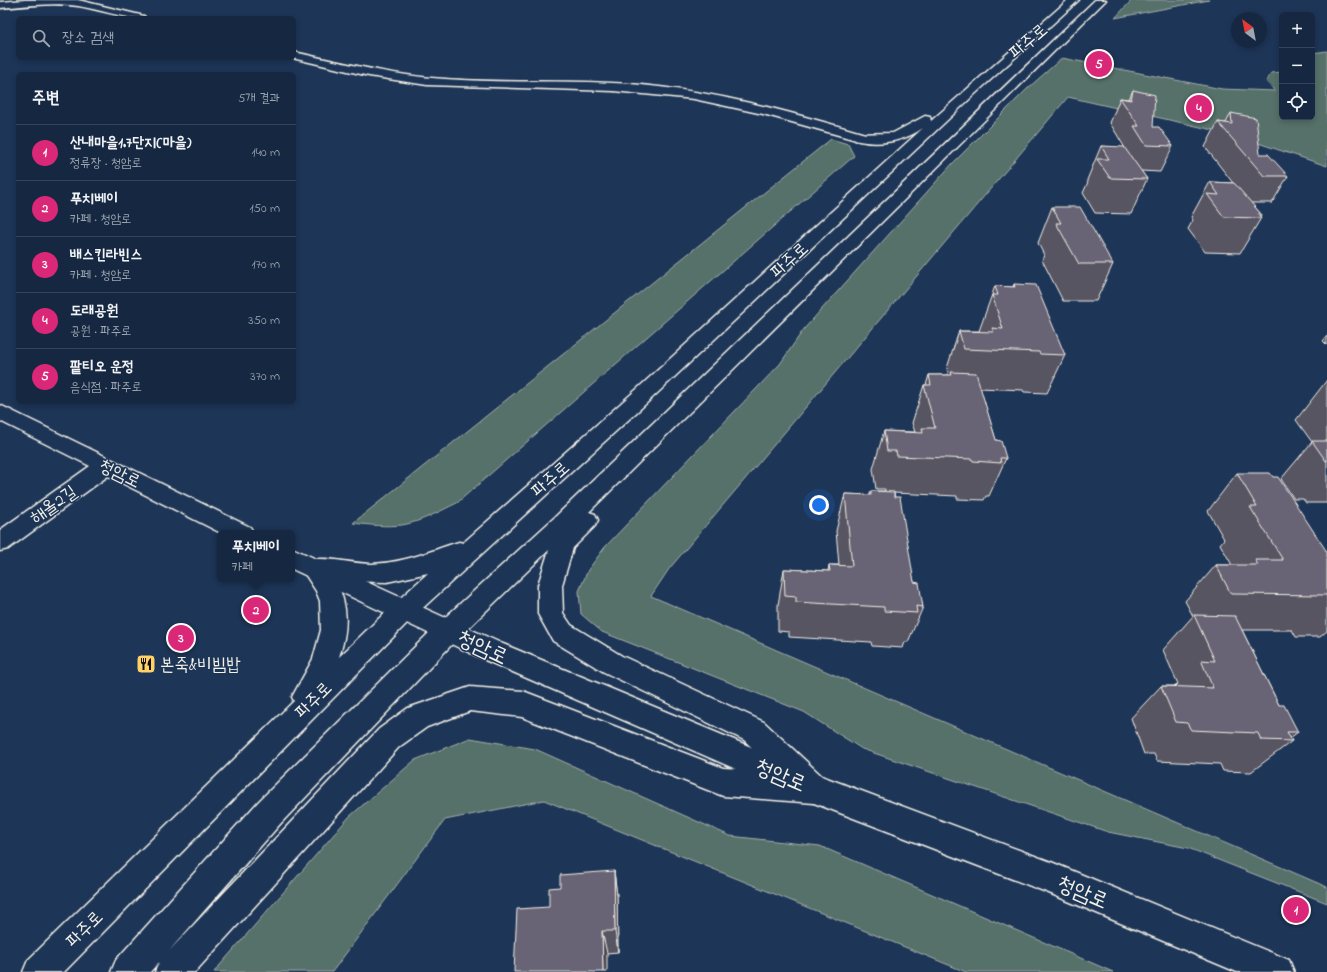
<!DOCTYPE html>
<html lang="ko">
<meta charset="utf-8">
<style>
body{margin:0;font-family:"Indie Flower","Poor Story",sans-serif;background:#1f3048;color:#f1f3f6}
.controls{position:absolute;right:12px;top:12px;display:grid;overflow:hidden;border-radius:6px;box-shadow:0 2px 6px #0003}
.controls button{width:36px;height:36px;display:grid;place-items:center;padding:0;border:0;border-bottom:1px solid #35445a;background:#162841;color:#f1f3f6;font:20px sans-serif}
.compass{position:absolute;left:1231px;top:12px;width:36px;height:36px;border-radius:50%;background:#162841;box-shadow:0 2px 6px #0003;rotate:328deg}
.you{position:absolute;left:819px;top:505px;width:14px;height:14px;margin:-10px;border:3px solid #fff;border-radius:50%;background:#1a73e8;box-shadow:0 0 0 6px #1a73e833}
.badge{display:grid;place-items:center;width:26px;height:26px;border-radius:50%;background:#db2777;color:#fff;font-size:13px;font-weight:700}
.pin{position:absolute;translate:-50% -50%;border:2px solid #fff;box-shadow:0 1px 4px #0006}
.popup{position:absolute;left:217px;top:530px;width:78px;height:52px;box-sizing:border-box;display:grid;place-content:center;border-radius:6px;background:#162841;filter:drop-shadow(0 1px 3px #0005);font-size:13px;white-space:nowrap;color:#9ea6b1}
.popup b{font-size:15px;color:#f1f3f6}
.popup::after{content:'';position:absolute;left:50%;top:100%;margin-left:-8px;border:8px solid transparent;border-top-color:#162841}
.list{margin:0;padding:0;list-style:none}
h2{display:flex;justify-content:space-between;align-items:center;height:52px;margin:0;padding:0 16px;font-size:17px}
h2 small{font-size:13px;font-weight:400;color:#9ea6b1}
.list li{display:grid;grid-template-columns:26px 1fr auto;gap:12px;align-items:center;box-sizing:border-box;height:56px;padding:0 16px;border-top:1px solid #35445a}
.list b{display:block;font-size:15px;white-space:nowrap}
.list p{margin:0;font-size:13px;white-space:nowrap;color:#9ea6b1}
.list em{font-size:13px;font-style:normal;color:#9ea6b1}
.icon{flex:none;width:22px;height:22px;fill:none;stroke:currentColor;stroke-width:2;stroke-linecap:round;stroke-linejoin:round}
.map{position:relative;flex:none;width:1327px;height:972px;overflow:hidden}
.search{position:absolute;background:#162841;box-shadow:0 2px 6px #0003;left:16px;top:16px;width:280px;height:44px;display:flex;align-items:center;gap:10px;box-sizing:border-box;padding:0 14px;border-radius:6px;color:#9ea6b1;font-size:15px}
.panel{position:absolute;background:#162841;box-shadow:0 2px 6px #0003;left:16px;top:72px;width:280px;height:332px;border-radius:6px}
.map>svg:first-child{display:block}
.green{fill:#576f6b;stroke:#a6b0aa}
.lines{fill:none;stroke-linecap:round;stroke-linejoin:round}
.minor-casing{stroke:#f4f1e8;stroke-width:3}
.major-casing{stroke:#f4f1e8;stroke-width:3}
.minor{fill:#1d3557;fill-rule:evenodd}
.major{fill:#1d3557;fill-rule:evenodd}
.wall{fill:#595564;stroke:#f4f1e8}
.shaded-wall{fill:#484551;stroke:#f4f1e8}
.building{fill:#676374;stroke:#f4f1e8}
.labels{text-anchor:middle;stroke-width:3;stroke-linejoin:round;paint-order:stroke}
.street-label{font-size:18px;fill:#f4f1e8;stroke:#1d3557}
.poi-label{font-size:18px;fill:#f4f1e8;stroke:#1d3557;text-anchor:start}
.near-street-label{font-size:22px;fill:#f4f1e8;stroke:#1d3557}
</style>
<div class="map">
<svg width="1327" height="972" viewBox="0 0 1327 972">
<rect width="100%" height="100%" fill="#1d3557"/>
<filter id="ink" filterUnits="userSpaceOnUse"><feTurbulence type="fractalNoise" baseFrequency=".025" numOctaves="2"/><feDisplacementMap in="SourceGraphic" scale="8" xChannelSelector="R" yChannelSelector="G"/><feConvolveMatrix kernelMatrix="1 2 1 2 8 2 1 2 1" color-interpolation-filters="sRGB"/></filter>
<g filter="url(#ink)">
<path class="green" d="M 1132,0 L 1209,0 L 1115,18 Z
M 1327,51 L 1327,166 L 1231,134 L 1068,97 L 669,569 L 651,596 L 1327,887 L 1327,903 L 1188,848 L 1108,832 L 862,749 L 804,712 L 602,632 L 581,614 L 579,591 L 588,570 L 605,547 L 780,364 L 804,329 L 953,163 L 1027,89 L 1062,58 L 1222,89 L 1275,91 L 1266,82 L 1271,73 L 1282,72 L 1282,117 L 1312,117 L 1312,53 Z
M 831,139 L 848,144 L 854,156 L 457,503 C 440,511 421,522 402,525 C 386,527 369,525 353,523 Z
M 470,738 L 535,749 L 730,836 L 820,846 L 1113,972 L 966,972 L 544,800 L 445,820 L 332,972 L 214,972 L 349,817 L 415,760 Z"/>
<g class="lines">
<defs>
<path id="minor" d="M 25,0 L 78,0 L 144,16 L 145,18 C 120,18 102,10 78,6 C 52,2 26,6 0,8 L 0,2 Z
M 294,52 C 344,63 394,76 445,79 C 510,84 576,79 641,85 C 718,92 791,112 865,134 L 867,137 L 865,140 L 860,141 L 763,114 L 694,99 L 613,91 L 427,85 L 369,76 L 292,58 L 294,58 Z
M 0,405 L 250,527 L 254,533 L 221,533 L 108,476 L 8,549 L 0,551 L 0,530 L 90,466 L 0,421 Z
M 292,548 L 503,644 L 816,774 L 1051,862 L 1289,960 L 1294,972 L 1237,972 L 1049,893 L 814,803 L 485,660 L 292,569 Z"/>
<path id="major" d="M 1068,0 L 1079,0 L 976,93 L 651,399 L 413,617 L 64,972 L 23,972 L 28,960 L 294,701 L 292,697 L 313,659 L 321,630 L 320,601 L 316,591 L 301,568 L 305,561 C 323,555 351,564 372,564 C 408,562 426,552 459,542 L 463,543 L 637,389 L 923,128 C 903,142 878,146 855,140 L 853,137 L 855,134 L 893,133 L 925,116 L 930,117 L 931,121 ZM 428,573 L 395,603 L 339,657 C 348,630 349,607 336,581 L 387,582 Z
M 1095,0 L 1106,0 L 589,512 L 595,514 L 598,520 L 595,526 L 573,548 L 562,585 L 563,613 L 571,625 L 622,656 L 764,722 L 824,778 L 829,788 L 824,798 L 814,803 L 723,796 L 522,717 L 470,711 L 427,727 L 399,747 L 195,972 L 155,972 L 159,962 L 150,972 L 111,972 L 116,960 L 259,801 L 440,622 L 555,517 ZM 549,550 L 538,585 L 538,614 L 553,641 L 604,672 L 744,740 L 776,771 L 723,768 L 523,691 L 470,687 L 408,708 L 379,729 L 169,951 L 281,823 L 458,638 Z"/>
</defs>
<use href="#minor" class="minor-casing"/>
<use href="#major" class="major-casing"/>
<use href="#minor" class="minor"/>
<use href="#major" class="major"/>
</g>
<path class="wall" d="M 1133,90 L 1153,127 L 1173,146 L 1160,172 L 1141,171 L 1147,179 L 1131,214 L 1095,213 L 1083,193 L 1088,182 L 1087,180 L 1101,146 L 1125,148 L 1110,123 L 1120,98 L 1129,99 Z
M 1231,113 L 1260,154 L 1288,176 L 1272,203 L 1251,203 L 1261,214 L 1260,217 L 1261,218 L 1240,253 L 1205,252 L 1188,229 L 1193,220 L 1191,217 L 1210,182 L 1233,183 L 1205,147 L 1218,122 L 1226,123 Z
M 1052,207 L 1113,264 L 1096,301 L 1063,301 L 1042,260 L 1044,255 L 1038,243 Z
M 1014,284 L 1065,355 L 1047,393 L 1024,392 L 1023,390 L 980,388 L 996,440 L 1006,458 L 989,496 L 986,496 L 984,500 L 957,499 L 957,496 L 894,493 L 914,582 L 923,607 L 908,642 L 905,642 L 903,648 L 872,646 L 871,642 L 789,637 L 789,632 L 778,631 L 778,605 L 784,569 L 828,571 L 829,565 L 839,565 L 836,531 L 845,494 L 869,495 L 871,491 L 885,491 L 885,489 L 876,489 L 873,469 L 884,431 L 915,432 L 912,423 L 924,385 L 926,385 L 929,375 L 948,375 L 947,368 L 959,331 L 979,331 L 995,286 L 1013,287 Z
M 1327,336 L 1327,345 L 1323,341 Z
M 1327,380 L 1327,503 L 1306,503 L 1303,499 L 1294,499 L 1281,479 L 1312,442 L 1296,420 Z
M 1237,473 L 1327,552 L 1327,631 L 1320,637 L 1296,637 L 1292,630 L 1242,630 L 1279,705 L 1298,732 L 1290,738 L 1292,741 L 1251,772 L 1223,771 L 1220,764 L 1157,761 L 1154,754 L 1144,754 L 1131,718 L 1161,686 L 1176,686 L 1178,684 L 1163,650 L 1193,616 L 1185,601 L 1216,565 L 1232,565 L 1220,544 L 1224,539 L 1208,511 Z
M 614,871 L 617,896 L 618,952 L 607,953 L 549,907 Z"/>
<path class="shaded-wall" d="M 614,871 L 617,896 L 618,952 L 615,931 Z
M 602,931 L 607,953 L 607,972 L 603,972 Z"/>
<path class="building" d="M 1133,90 L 1155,95 L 1153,127 L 1159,127 L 1173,146 L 1146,145 L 1134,126 L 1139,126 L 1120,98 L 1131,100 Z
M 1231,113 L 1256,118 L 1260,154 L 1268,154 L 1288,176 L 1264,176 L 1218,122 L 1232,124 Z
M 1101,146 L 1124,147 L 1147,179 L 1110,178 L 1097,159 L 1109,159 Z
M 1210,182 L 1234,183 L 1261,214 L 1258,214 L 1261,218 L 1224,217 L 1207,194 L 1219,195 Z
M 1052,207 L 1080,207 L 1113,264 L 1079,264 L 1056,223 L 1061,223 Z
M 1014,284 L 1036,285 L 1065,355 L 1040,354 L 1039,352 L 964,349 L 959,331 L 994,332 L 992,328 L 1003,329 L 992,295 L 998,295 L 995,286 L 1015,287 Z
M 951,372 L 976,373 L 996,440 L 1001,441 L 1006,458 L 1000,458 L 1001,463 L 973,461 L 972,459 L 897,456 L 896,451 L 887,451 L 884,431 L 923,433 L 922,428 L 935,428 L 924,385 L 931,385 L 929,375 L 952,375 Z
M 1312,441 L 1327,441 L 1327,461 L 1326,461 Z
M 1237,473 L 1270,473 L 1273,477 L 1278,477 L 1327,552 L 1327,595 L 1231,594 L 1216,565 L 1258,565 L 1255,560 L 1283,560 L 1250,507 L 1257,507 Z
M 871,491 L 894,492 L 894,497 L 900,497 L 914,582 L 919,583 L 923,607 L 916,606 L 917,613 L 884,611 L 884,607 L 796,602 L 796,597 L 785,596 L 784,569 L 830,571 L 829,565 L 852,566 L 845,494 L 871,495 Z
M 1194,615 L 1235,616 L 1279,705 L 1284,705 L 1298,732 L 1287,732 L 1292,741 L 1261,740 L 1258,733 L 1191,730 L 1187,723 L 1176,722 L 1161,686 L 1213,688 L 1201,660 L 1215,661 Z
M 614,871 L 615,931 L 602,931 L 603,972 L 514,972 L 517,909 L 549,907 L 549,888 L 560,887 L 560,875 Z"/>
</g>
<defs>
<symbol id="restaurant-square" viewBox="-11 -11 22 22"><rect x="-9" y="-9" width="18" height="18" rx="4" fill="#ffd166" stroke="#1d3557"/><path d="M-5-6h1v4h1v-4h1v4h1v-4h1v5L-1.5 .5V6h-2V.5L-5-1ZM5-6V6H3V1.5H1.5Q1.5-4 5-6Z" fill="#111"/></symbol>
</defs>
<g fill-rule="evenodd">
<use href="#restaurant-square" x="135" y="653" width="22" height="22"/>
</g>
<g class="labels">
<g class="street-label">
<text transform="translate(1028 41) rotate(-41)" y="6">파주로</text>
<text transform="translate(789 260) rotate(-43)" y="6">파주로</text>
<text transform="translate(120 473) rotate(26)" y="6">청암로</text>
<text transform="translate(550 479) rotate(-42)" y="6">파주로</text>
<text transform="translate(53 504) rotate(-35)" y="6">해올2길</text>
<text transform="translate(313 700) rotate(-45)" y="6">파주로</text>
<text transform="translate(84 929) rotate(-45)" y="6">파주로</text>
</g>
<g class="poi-label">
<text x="160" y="670">본죽&amp;비빔밥</text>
</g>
<g class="near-street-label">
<text transform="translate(483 646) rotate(25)" y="8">청암로</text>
<text transform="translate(781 774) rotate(23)" y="8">청암로</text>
<text transform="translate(1083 891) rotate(23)" y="8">청암로</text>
</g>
</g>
</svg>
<div class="controls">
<button>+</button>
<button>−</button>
<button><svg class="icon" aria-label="locate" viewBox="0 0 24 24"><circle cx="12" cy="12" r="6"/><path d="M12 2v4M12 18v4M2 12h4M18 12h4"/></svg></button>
</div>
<svg class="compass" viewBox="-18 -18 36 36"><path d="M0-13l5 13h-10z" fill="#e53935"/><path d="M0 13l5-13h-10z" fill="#9ea6b1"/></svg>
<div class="you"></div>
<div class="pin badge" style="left:1296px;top:910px">1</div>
<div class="pin badge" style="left:256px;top:610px">2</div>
<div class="popup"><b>푸치베이</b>카페</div>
<div class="pin badge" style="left:181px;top:638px">3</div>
<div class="pin badge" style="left:1199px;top:108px">4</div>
<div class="pin badge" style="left:1099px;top:64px">5</div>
<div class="search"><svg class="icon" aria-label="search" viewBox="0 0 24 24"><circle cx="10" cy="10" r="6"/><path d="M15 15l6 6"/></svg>장소 검색</div>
<section class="panel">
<h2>주변<small>5개 결과</small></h2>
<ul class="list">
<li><span class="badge">1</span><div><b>산내마을1.7단지(마을)</b><p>정류장 · 청암로</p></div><em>140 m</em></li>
<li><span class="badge">2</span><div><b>푸치베이</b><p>카페 · 청암로</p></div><em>150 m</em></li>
<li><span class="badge">3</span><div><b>배스킨라빈스</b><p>카페 · 청암로</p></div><em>170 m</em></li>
<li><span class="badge">4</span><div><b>도래공원</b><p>공원 · 파주로</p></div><em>350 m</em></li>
<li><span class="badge">5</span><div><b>팥티오 운정</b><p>음식점 · 파주로</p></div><em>370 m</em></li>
</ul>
</section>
</div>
